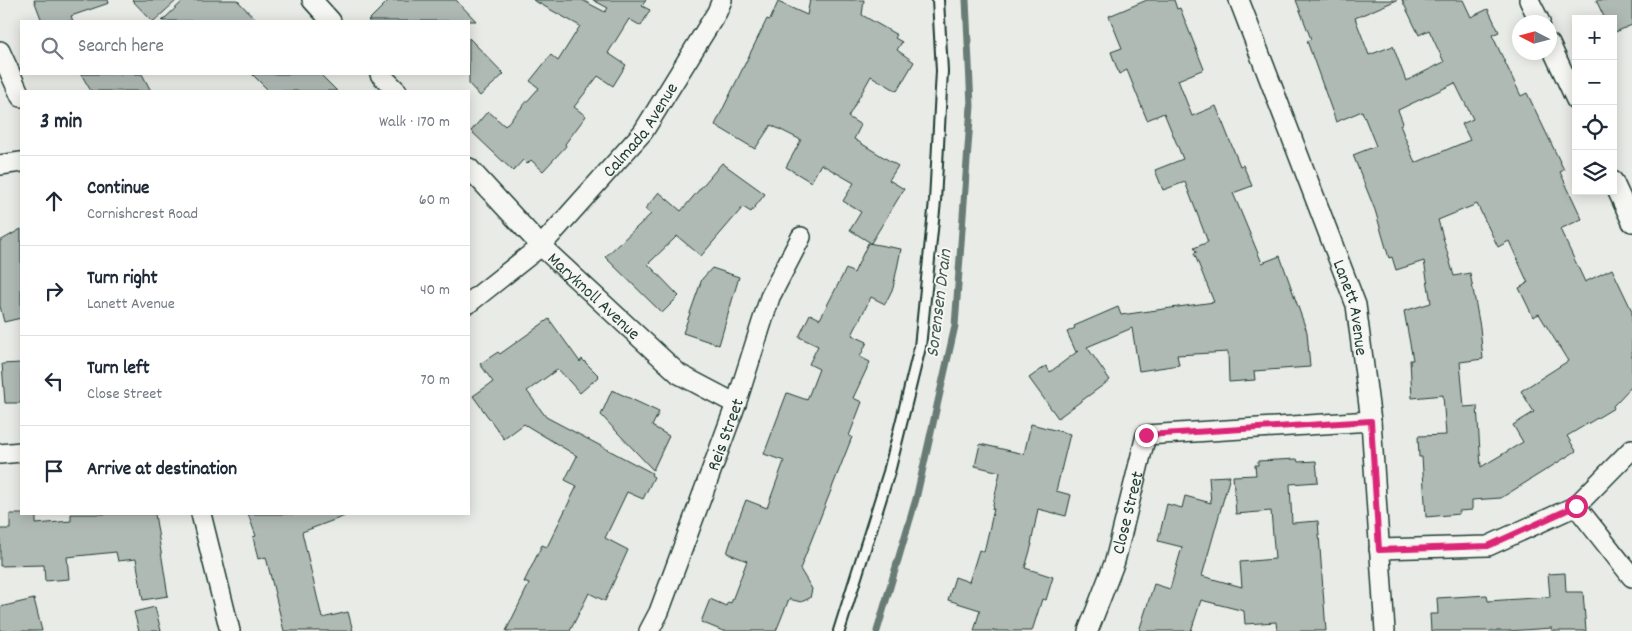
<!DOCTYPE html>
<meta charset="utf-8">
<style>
body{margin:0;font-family:Dekko,sans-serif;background:#f6f6f7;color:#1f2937}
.controls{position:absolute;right:15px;top:15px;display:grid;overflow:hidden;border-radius:0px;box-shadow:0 2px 12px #0003}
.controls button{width:45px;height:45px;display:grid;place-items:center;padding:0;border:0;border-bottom:1px solid #e0e1e3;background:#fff;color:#1f2937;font:25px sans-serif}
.compass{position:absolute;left:1512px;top:15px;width:45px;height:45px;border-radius:50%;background:#fff;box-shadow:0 2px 12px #0003;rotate:276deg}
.stop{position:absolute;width:15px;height:15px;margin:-11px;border:4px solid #db2777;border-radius:50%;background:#fff}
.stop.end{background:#db2777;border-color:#fff;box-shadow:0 1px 5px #0008}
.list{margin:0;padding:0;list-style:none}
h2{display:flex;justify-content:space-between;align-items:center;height:65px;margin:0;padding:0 20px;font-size:21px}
h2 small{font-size:16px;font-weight:400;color:#747a83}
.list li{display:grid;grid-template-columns:32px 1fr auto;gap:15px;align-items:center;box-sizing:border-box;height:90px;padding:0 20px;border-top:1px solid #e0e1e3}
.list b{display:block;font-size:19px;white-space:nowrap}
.list p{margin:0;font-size:16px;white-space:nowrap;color:#747a83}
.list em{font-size:16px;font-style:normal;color:#747a83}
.icon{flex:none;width:28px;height:28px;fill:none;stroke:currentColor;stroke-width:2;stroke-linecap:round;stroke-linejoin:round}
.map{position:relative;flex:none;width:1632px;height:631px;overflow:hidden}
.search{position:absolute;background:#fff;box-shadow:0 2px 12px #0003;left:20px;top:20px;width:450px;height:55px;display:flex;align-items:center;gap:12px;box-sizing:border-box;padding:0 18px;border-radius:0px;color:#747a83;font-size:19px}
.panel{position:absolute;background:#fff;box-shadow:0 2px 12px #0003;left:20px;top:90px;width:450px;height:425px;border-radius:0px}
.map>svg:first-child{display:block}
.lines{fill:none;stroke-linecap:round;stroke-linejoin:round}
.stream{stroke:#687c75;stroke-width:7}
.building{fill:#b0bab5;stroke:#1f3d34;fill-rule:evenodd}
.lane-casing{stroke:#1f3d34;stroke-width:14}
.street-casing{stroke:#1f3d34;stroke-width:22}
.lane{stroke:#f6f6f2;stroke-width:10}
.street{stroke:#f6f6f2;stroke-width:19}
.route{stroke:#db2777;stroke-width:6}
.labels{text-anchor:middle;stroke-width:4;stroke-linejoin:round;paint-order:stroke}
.street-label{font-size:18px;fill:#1f3d34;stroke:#f6f6f2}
.water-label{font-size:19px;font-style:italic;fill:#445c54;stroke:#f6f6f2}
</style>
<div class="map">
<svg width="1632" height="631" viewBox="0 0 1632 631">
<rect width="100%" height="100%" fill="#e9ebe7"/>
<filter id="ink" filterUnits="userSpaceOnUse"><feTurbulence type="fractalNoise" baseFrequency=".02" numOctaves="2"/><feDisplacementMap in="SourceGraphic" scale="10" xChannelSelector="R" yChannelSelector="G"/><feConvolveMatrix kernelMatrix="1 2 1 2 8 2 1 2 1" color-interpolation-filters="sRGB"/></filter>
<g filter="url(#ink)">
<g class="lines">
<path class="stream" d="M 877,631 L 916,499 L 955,326 L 971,106 L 966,0"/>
</g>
<path class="building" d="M 34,0 L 108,0 L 109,3 L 71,16 L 73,21 L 42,21 Z
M 132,0 L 177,0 L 154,21 L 152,21 Z
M 184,0 L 237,0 L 257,21 L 162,21 Z
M 389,0 L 456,0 L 476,21 L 368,21 Z
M 533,0 L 582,0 L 605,12 L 608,8 L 593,0 L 646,0 L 642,6 L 650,10 L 641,26 L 629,19 L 608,53 L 626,65 L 613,86 L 598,76 L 574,107 L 586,116 L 565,144 L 566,146 L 543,171 L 531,160 L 527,164 L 523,160 L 513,171 L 471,131 L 488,111 L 505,126 L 539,88 L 530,81 L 551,55 L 558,61 L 580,26 Z
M 810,0 L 864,0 L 862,15 L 897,35 L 895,38 L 902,42 L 897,50 L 914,62 L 897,91 L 871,76 L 848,117 L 861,125 L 854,139 L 898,166 L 889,180 L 904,189 L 871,243 L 850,230 L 861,212 L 843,201 L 854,183 L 821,164 L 811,182 L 786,167 L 801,140 L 771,125 L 755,149 L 715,125 L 767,19 L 770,20 L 778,2 L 807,15 Z
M 1147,0 L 1174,0 L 1177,9 L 1180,8 L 1204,69 L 1178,80 L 1192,116 L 1216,106 L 1240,166 L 1243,165 L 1252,186 L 1233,193 L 1262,263 L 1280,256 L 1307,332 L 1310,367 L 1254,371 L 1255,380 L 1229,382 L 1228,352 L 1177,355 L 1179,365 L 1139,371 L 1132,328 L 1087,347 L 1110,380 L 1058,418 L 1029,378 L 1046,366 L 1050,372 L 1078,351 L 1076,352 L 1067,332 L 1075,328 L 1074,326 L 1118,307 L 1121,315 L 1214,302 L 1194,253 L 1197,252 L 1194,248 L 1208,242 L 1185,182 L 1163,190 L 1155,170 L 1183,159 L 1164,113 L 1147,120 L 1127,70 L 1119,74 L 1111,52 L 1122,48 L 1109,16 Z
M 1296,0 L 1397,0 L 1355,18 L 1369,55 L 1393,46 L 1406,81 L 1444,62 L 1429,30 L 1419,35 L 1402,0 L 1463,0 L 1471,17 L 1488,9 L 1499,32 L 1492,35 L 1521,96 L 1527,93 L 1564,170 L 1560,172 L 1582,219 L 1560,229 L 1585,282 L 1612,269 L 1632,311 L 1632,386 L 1613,406 L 1614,408 L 1567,436 L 1576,451 L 1501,498 L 1472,500 L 1472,510 L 1459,511 L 1459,514 L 1426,517 L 1422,457 L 1419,457 L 1418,436 L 1446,435 L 1443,395 L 1412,398 L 1410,360 L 1413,360 L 1404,311 L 1431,303 L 1424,261 L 1396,270 L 1392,257 L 1389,258 L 1375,210 L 1353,155 L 1376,146 L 1362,111 L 1336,122 L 1307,41 L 1311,39 ZM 1455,83 L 1473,119 L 1462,124 L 1470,140 L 1415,163 L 1400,125 L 1403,123 L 1398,110 ZM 1477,204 L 1498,247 L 1509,241 L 1528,283 L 1519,288 L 1533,317 L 1539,314 L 1568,361 L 1521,391 L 1534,412 L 1513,425 L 1523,442 L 1481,467 L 1477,406 L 1464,407 L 1460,362 L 1483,359 L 1480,327 L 1470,273 L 1454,276 L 1438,220 Z
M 1596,0 L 1632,0 L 1632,25 L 1613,33 L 1613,19 L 1605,19 Z
M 469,38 L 504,74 L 480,96 L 469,84 Z
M 81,74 L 142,74 L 151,91 L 91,91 Z
M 252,74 L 320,74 L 337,91 L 269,91 Z
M 722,163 L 765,194 L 751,212 L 743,207 L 701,256 L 677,236 L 648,264 L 679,296 L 662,313 L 605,257 L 651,214 L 645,209 L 659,192 L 681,211 Z
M 21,229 L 21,318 L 4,322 L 0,306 L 0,241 Z
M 868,243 L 901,249 L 893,288 L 885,304 L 871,297 L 852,335 L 867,342 L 860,357 L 870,362 L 853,398 L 862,402 L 849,436 L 852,437 L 800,569 L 812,589 L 810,598 L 801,602 L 789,599 L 776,631 L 723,631 L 701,622 L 710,599 L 726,606 L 728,602 L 731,603 L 747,561 L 727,553 L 737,523 L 746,500 L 767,508 L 784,461 L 764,454 L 776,422 L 787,393 L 807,400 L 819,369 L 809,364 L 818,346 L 799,337 L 810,314 L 820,319 L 846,269 L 854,273 Z
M 712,268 L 739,277 L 719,345 L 683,333 L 702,279 Z
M 549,319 L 580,362 L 582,359 L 599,376 L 580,393 L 558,369 L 527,391 L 546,417 L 652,473 L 651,475 L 654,477 L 643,499 L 627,492 L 605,538 L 628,550 L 605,601 L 589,593 L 570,631 L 506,631 L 529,584 L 524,582 L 542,545 L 547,547 L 577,486 L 565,480 L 577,456 L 524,424 L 504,439 L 473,396 L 493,382 L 480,364 L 498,352 L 500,354 Z
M 21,363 L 21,403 L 5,403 L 2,364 Z
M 612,390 L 659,412 L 652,426 L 669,436 L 653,470 L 601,415 Z
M 1031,424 L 1070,434 L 1056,491 L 1071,495 L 1066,516 L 1038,509 L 1031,544 L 1032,544 L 1025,568 L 1053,577 L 1046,600 L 1042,599 L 1032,631 L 974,631 L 980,610 L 948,600 L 955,577 L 969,582 L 979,550 L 984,552 L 994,509 L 992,509 L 1000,472 L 975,466 L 980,444 L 1024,454 Z
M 1297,459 L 1298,462 L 1316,461 L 1318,482 L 1290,484 L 1292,523 L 1318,521 L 1326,631 L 1277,631 L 1276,622 L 1245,624 L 1244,611 L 1201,600 L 1191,631 L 1139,631 L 1154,584 L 1170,589 L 1182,547 L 1158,541 L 1167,504 L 1182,508 L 1185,496 L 1211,503 L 1209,477 L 1230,476 L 1202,576 L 1242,587 L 1240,562 L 1275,559 L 1271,511 L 1236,514 L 1233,476 L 1256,475 L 1255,465 L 1258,465 L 1258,461 Z
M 10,514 L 36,514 L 36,524 L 71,521 L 71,514 L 155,514 L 168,596 L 143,600 L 136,559 L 118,561 L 116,552 L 67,557 L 69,579 L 45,581 L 44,565 L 0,566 L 0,529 L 10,529 Z
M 248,514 L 345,514 L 345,516 L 302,532 L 322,618 L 348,612 L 353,631 L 284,631 L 266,557 L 258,559 L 253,537 L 256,536 Z
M 1565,573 L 1566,592 L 1583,592 L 1586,631 L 1552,631 L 1552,628 L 1508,631 L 1431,631 L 1430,614 L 1438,614 L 1437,598 L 1487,595 L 1488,601 L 1550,597 L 1548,574 Z
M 34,599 L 42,631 L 0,631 L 0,607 Z
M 155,607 L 161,631 L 139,631 L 134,612 Z"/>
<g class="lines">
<defs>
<path id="lane" d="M 839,631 L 889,472 L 920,347 L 935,201 L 942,71 L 938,0"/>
<g id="street">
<path d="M 312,0 L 331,21"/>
<path id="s1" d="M 1239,0 L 1356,305 L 1371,421 L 1385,631"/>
<path d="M 1529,0 L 1540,22"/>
<path d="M 1550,44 L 1576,100"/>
<path d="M 0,51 L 21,97"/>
<path d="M 380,74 L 397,91"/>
<path d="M 0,165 L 21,162"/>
<path id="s2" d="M 469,168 L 541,246 L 679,374 L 736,404"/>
<path d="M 1613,181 L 1632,222"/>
<path id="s3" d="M 469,303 L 541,246 L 643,132 L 717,12 L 722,0"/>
<path d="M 0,454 L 21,452"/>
<path d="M 1576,506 L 1632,577"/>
<path d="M 201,514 L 230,631"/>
<path d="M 1379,549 L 1488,546 L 1576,506 L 1632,449"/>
<path id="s4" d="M 649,631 L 659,612 L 736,404 L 770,297 L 801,237"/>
<path id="s5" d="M 1088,631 L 1115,561 L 1146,435 L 1371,421"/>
</g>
</defs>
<use href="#lane" class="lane-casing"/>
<use href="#street" class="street-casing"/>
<use href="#lane" class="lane"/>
<use href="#street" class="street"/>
</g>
</g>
<g class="lines" filter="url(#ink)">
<path class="route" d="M 1146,435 L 1371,421 L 1379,550 L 1488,546 L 1576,506"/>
</g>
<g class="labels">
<g class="street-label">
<text dy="6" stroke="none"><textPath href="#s3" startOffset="245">Calmada Avenue</textPath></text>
<text dy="6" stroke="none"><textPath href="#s2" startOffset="179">Maryknoll Avenue</textPath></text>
<text dy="6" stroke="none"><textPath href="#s1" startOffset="328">Lanett Avenue</textPath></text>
<text dy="6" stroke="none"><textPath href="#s4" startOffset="211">Reis Street</textPath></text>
<text dy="6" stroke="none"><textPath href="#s5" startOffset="125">Close Street</textPath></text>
</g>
<g class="water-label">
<text transform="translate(937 303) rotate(-83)" y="7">Sorensen Drain</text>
</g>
</g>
</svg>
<div class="controls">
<button>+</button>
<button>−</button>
<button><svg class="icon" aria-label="locate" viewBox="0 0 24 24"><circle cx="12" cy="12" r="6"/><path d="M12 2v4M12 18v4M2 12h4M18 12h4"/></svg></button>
<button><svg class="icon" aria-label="layers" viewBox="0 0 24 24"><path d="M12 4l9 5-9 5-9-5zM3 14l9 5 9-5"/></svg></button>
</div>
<svg class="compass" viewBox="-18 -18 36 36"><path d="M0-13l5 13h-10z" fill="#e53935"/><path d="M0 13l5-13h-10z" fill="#747a83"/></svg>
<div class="stop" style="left:1576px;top:506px"></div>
<div class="stop end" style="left:1146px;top:435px"></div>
<div class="search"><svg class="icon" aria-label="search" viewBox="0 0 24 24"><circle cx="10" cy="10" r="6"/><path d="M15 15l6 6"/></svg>Search here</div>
<section class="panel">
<h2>3 min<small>Walk · 170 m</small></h2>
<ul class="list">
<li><svg class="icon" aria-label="ahead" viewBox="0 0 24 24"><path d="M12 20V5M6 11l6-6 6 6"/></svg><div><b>Continue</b><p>Cornishcrest Road</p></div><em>60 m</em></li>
<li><svg class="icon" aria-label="right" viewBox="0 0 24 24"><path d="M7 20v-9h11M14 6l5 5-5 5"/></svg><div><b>Turn right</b><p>Lanett Avenue</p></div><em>40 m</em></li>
<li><svg class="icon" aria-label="left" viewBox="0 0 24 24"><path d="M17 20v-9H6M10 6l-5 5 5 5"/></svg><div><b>Turn left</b><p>Close Street</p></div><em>70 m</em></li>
<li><svg class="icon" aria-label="arrive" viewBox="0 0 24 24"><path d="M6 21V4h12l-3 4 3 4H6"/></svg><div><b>Arrive at destination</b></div></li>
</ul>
</section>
</div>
